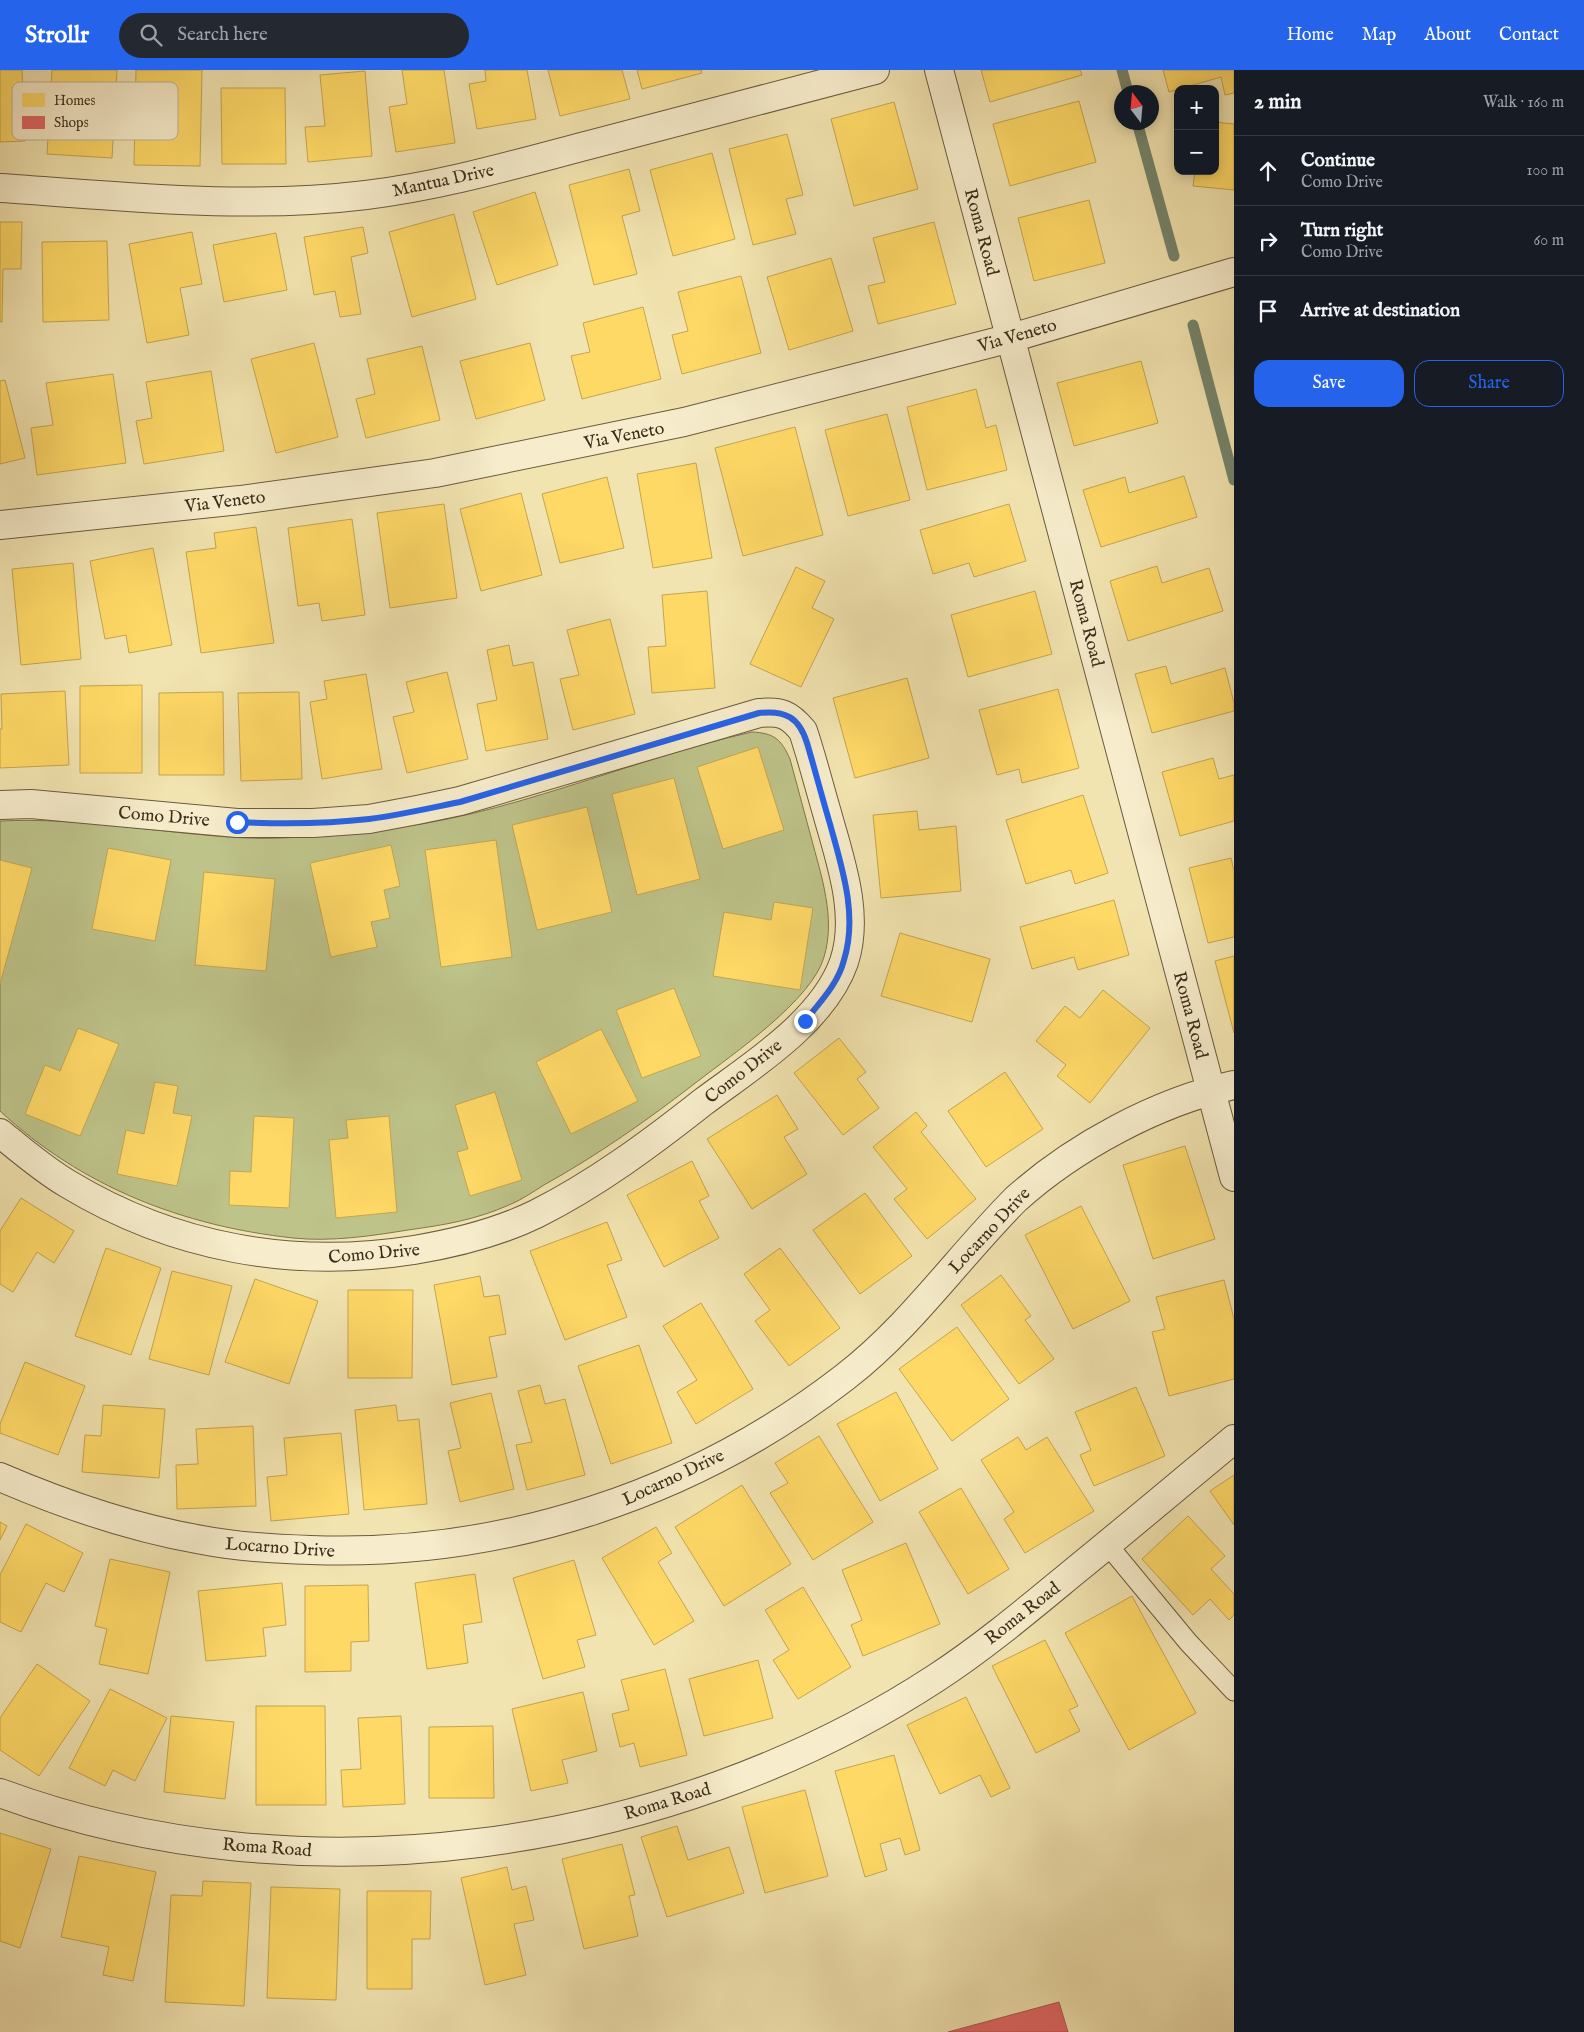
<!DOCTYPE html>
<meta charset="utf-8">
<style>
body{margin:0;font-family:"IM FELL English",serif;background:#242831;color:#f1f3f6}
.controls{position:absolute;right:15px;top:15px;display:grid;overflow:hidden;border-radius:10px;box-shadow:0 2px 12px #0003}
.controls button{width:45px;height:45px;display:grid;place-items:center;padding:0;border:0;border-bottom:1px solid #363941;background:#171b24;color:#f1f3f6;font:25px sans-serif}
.compass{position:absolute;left:1114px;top:15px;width:45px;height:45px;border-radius:50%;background:#171b24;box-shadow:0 2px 12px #0003;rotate:344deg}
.stop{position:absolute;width:15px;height:15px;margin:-11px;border:4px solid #2563eb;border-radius:50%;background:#fff}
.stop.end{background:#2563eb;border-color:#fff;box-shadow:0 1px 5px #0008}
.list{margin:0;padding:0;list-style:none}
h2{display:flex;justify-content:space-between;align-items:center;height:65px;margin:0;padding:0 20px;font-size:21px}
h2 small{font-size:16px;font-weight:400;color:#9ea1a6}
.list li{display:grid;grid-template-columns:32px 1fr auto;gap:15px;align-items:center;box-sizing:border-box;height:70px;padding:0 20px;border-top:1px solid #363941}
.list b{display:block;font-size:19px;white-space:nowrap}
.list p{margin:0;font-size:16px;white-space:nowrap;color:#9ea1a6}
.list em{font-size:16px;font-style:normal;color:#9ea1a6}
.actions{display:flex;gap:10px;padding:15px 20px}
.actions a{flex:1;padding:11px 0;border:1px solid #2563eb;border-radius:15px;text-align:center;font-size:18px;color:#2563eb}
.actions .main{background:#2563eb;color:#fff}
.icon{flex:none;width:28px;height:28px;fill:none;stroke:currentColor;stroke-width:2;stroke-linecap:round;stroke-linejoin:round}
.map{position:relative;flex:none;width:1234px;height:1962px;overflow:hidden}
header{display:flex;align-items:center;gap:30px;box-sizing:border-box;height:70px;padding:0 25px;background:#2563eb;color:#fff}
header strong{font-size:24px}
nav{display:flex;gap:28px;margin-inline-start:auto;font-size:18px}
.search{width:350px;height:45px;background:#242831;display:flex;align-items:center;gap:12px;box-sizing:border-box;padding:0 18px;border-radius:28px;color:#9ea1a6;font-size:19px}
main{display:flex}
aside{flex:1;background:#171b24}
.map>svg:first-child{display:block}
.green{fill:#bdc389;stroke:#7d7852}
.homes{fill:#ffd966;stroke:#c5a550}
.shops{fill:#e06666;stroke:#af5550}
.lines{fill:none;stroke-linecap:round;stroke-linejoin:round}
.stream{stroke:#76856e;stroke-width:11}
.lane-casing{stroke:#6a5b40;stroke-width:21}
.street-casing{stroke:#6a5b40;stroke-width:30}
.lane{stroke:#f7edcc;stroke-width:19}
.street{stroke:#f7edcc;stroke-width:28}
.route{stroke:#2563eb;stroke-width:6}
.labels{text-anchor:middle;stroke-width:5;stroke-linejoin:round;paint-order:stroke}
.street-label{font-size:18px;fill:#3d2d1b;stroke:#f7edcc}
.key{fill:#f7edcc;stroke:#bfb397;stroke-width:1}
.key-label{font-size:14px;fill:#3d2d1b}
</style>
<header>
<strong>Strollr</strong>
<div class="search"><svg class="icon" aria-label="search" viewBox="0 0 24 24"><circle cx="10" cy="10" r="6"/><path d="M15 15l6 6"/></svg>Search here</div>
<nav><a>Home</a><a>Map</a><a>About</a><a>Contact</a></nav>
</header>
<main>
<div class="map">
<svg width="1234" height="1962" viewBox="0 0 1234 1962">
<rect width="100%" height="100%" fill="#f2e4b0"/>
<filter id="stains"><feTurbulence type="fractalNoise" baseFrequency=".004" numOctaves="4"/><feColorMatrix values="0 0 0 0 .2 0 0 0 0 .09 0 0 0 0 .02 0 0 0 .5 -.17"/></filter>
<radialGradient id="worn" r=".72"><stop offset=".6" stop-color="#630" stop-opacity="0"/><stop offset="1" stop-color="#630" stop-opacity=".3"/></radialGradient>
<path class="green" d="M 752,662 C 774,663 781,669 790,689 C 797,715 804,741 811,767 C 821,805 836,848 824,887 C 812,930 733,984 698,1011 C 649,1049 598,1085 544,1115 C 533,1122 521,1130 509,1135 C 475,1150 444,1155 408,1160 C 371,1166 331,1172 293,1168 C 183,1156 82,1117 0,1041 L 0,751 C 82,747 164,764 246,768 C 289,770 333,764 376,760 C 506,748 627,690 752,662 Z"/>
<path class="homes" d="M 0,0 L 22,0 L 25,71 L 0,72 Z
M 52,0 L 117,0 L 112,88 L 47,84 Z
M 136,0 L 202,0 L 200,96 L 134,95 Z
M 402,0 L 444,0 L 455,73 L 396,82 L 389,37 L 407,34 Z
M 485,0 L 527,0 L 536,49 L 477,59 L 469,14 L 486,11 Z
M 548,0 L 622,0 L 630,29 L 560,46 Z
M 637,0 L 701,0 L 702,3 L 642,19 Z
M 981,0 L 1080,0 L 1082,5 L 990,32 Z
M 1163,0 L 1234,0 L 1234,23 L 1225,25 L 1221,7 L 1169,22 Z
M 365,1 L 372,86 L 308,92 L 305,57 L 325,56 L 320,5 Z
M 221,18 L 285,18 L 286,94 L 222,94 Z
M 1079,31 L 1096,92 L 1010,116 L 993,54 Z
M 894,32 L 918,119 L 854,136 L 831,49 Z
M 1215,52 L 1234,54 L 1234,120 L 1193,116 L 1195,101 L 1215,101 Z
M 787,64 L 803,125 L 786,129 L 796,164 L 753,175 L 729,79 Z
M 712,83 L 735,169 L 673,186 L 650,100 Z
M 629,99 L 640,141 L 622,146 L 637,204 L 594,215 L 569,115 Z
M 535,122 L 558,195 L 497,215 L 473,142 Z
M 1089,130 L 1105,193 L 1034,211 L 1018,148 Z
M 454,144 L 476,229 L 412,247 L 389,162 Z
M 0,152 L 22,152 L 21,199 L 3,199 L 2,252 L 0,252 Z
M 934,152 L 956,234 L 878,254 L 868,216 L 885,212 L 873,168 Z
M 363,157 L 368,183 L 351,187 L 361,244 L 340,247 L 335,221 L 314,225 L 304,167 Z
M 192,162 L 202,214 L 180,218 L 189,265 L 147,273 L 129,174 Z
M 276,163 L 287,220 L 224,232 L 213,175 Z
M 107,171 L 109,250 L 43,252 L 42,172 Z
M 831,188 L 853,261 L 789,280 L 767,207 Z
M 741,206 L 761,283 L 682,304 L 672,265 L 688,261 L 678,222 Z
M 643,237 L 661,309 L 582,329 L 571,286 L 590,282 L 583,253 Z
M 314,273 L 338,367 L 276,383 L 251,289 Z
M 530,273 L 545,330 L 476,349 L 460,291 Z
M 422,276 L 440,350 L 366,368 L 356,329 L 375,324 L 367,289 Z
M 1141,291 L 1158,353 L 1074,376 L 1057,313 Z
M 211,301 L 224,381 L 144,394 L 136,351 L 152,348 L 146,312 Z
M 113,304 L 126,393 L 37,405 L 31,358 L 53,355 L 46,313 Z
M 5,310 L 25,388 L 0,394 L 0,311 Z
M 976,319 L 986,358 L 996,355 L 1007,400 L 927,420 L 907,337 Z
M 887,344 L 910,430 L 848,446 L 825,360 Z
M 795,357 L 823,465 L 743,486 L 715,378 Z
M 696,393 L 712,488 L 653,498 L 637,404 Z
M 1184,406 L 1197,447 L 1101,477 L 1083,420 L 1125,407 L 1129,423 Z
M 607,407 L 624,478 L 560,493 L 542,424 Z
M 521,423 L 542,505 L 481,521 L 460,439 Z
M 444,434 L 457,528 L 390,538 L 377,443 Z
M 1009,434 L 1026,491 L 974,507 L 969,493 L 933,504 L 920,460 Z
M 352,449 L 365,545 L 322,551 L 319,533 L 298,536 L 288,458 Z
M 256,457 L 274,573 L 201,583 L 186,482 L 216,478 L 214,463 Z
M 153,478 L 172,575 L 129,583 L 126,565 L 105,569 L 90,491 Z
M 73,493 L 81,589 L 21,595 L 12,499 Z
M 1157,496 L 1162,513 L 1209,498 L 1223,541 L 1128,571 L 1110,511 Z
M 796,497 L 825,511 L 812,538 L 834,549 L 801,617 L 750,594 Z
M 707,521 L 715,618 L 652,623 L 648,577 L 666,576 L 662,525 Z
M 1035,521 L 1052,584 L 968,607 L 951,545 Z
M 610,549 L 635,644 L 573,660 L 560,609 L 579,605 L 567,560 Z
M 509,575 L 513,596 L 533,592 L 548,669 L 486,681 L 477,634 L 497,630 L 487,580 Z
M 1166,596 L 1171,614 L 1225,598 L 1234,633 L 1234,641 L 1152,663 L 1135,604 Z
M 447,602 L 468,689 L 407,703 L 393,647 L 414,642 L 406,612 Z
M 366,604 L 382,699 L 322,709 L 310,632 L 327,629 L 324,611 Z
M 907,608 L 929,688 L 855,708 L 833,628 Z
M 142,615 L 142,703 L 80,703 L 80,616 Z
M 1058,619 L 1079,698 L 1022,713 L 1019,699 L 997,705 L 979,640 Z
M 65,621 L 69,695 L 0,698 L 0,659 L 2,659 L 1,624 Z
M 223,622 L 224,705 L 159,705 L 159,623 Z
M 299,622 L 302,709 L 241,711 L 238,623 Z
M 758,677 L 784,760 L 723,779 L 697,697 Z
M 1213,688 L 1219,709 L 1234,705 L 1234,751 L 1180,766 L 1162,702 Z
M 674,708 L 700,809 L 637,825 L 612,724 Z
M 1083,725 L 1108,803 L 1075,814 L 1071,800 L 1026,814 L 1006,750 Z
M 587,737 L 612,842 L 537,860 L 512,755 Z
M 917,741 L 919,760 L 956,756 L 961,821 L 881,828 L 873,745 Z
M 496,770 L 512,887 L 441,897 L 425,780 Z
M 391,775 L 400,816 L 384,820 L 390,848 L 371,852 L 377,877 L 331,887 L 310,793 Z
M 108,778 L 171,790 L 155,871 L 92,859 Z
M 1231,788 L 1234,801 L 1234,867 L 1208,873 L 1189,798 Z
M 0,790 L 32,798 L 0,914 Z
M 204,802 L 275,809 L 266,901 L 195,895 Z
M 1114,830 L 1129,885 L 1078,900 L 1074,887 L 1032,899 L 1020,857 Z
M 774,832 L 813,838 L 800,920 L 713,906 L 724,842 L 771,850 Z
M 900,863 L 990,889 L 972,952 L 881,926 Z
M 1234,886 L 1234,963 L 1215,891 Z
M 674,918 L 701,986 L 642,1008 L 616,940 Z
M 1103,920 L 1150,958 L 1090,1033 L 1057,1006 L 1066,995 L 1036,971 L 1065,936 L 1080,948 Z
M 78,958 L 119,974 L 80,1066 L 25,1044 L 45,995 L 60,1001 Z
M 601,959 L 638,1031 L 571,1064 L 536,992 Z
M 839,968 L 866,1002 L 857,1009 L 879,1038 L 843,1065 L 794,1003 Z
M 1005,1002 L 1043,1059 L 986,1097 L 948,1041 Z
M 155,1012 L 178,1016 L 173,1043 L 192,1046 L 177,1116 L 117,1104 L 126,1060 L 144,1064 Z
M 495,1022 L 522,1110 L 470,1126 L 457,1082 L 468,1079 L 455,1035 Z
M 777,1025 L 798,1059 L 784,1067 L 807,1104 L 752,1139 L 707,1069 Z
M 916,1042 L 927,1056 L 921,1062 L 976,1129 L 927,1169 L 894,1129 L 907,1119 L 873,1077 Z
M 254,1046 L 294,1048 L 289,1138 L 229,1135 L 230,1101 L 251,1102 Z
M 389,1046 L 397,1142 L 336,1148 L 329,1070 L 348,1068 L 346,1050 Z
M 1185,1076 L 1215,1169 L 1153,1189 L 1123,1095 Z
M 692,1091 L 709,1126 L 699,1131 L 719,1168 L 664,1197 L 627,1125 Z
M 865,1123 L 912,1186 L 860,1224 L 813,1160 Z
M 21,1128 L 74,1161 L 54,1193 L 37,1182 L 13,1222 L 0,1214 L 0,1161 Z
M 1081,1136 L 1130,1231 L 1073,1259 L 1025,1165 Z
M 607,1152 L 622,1190 L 607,1195 L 627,1247 L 565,1270 L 530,1181 Z
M 106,1178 L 161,1198 L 131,1285 L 75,1266 Z
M 780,1178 L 840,1258 L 789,1296 L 755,1251 L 770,1240 L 744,1204 Z
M 172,1201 L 232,1216 L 209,1305 L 149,1289 Z
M 1001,1205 L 1031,1246 L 1025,1250 L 1054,1289 L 1019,1314 L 961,1235 Z
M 480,1206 L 484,1227 L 499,1225 L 506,1264 L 489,1267 L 497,1307 L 452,1315 L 434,1215 Z
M 255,1209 L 318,1231 L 289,1314 L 225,1292 Z
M 1224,1210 L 1234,1249 L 1234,1309 L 1169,1326 L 1152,1262 L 1165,1259 L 1156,1227 Z
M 348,1220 L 413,1220 L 412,1308 L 348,1308 Z
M 701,1233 L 753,1319 L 696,1354 L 677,1322 L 697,1310 L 663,1256 Z
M 957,1257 L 1009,1329 L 952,1371 L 899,1299 Z
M 639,1275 L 672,1373 L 611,1394 L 578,1296 Z
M 25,1292 L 85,1316 L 58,1385 L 0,1363 L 0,1354 Z
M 540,1315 L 545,1334 L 565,1329 L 585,1405 L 527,1420 L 516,1375 L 532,1372 L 518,1321 Z
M 1136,1317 L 1165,1386 L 1094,1416 L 1080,1385 L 1091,1380 L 1075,1342 Z
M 896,1322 L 938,1399 L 880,1431 L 837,1354 Z
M 491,1323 L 514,1419 L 460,1432 L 448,1381 L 461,1378 L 450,1333 Z
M 103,1335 L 165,1339 L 159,1408 L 82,1402 L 85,1365 L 101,1366 Z
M 396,1335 L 398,1351 L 419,1349 L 427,1434 L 364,1440 L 355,1340 Z
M 253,1356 L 256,1436 L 177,1439 L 176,1395 L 198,1394 L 196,1359 Z
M 341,1363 L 349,1444 L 271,1451 L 267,1407 L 287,1405 L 284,1368 Z
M 819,1366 L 873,1452 L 813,1490 L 770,1423 L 788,1413 L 775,1393 Z
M 1018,1367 L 1026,1380 L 1047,1367 L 1094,1441 L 1025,1483 L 1004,1449 L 1014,1442 L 981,1390 Z
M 1234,1405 L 1234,1455 L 1210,1421 Z
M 742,1415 L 791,1494 L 724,1536 L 675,1457 Z
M 961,1418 L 1009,1499 L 968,1524 L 919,1442 Z
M 1188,1446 L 1225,1486 L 1211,1499 L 1234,1524 L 1234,1545 L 1229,1550 L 1210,1529 L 1193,1545 L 1142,1489 Z
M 0,1452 L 7,1456 L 0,1470 Z
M 26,1454 L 83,1483 L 64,1522 L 46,1513 L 21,1562 L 0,1552 L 0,1505 Z
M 656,1457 L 672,1483 L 658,1492 L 694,1551 L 654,1575 L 602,1488 Z
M 906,1473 L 940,1554 L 863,1586 L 851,1555 L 862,1550 L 842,1500 Z
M 110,1489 L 170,1502 L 148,1604 L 99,1594 L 107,1559 L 95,1556 Z
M 574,1490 L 596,1565 L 577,1570 L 585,1597 L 543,1609 L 513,1508 Z
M 475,1504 L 482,1552 L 463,1555 L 468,1593 L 427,1599 L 415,1513 Z
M 282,1513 L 286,1555 L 263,1558 L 266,1586 L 206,1591 L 198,1521 Z
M 368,1515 L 369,1571 L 351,1572 L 351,1601 L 305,1602 L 305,1516 Z
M 803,1517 L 851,1597 L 798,1629 L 773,1590 L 789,1580 L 765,1540 Z
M 1132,1526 L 1196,1643 L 1129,1680 L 1065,1563 Z
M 1045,1570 L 1078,1636 L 1069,1640 L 1080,1661 L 1036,1683 L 992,1596 Z
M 758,1590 L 773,1648 L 704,1666 L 689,1609 Z
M 37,1594 L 90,1631 L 39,1706 L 0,1680 L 0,1648 Z
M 665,1599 L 687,1685 L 640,1697 L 634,1673 L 620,1677 L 612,1644 L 629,1640 L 621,1610 Z
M 110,1619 L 167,1648 L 135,1711 L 113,1700 L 105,1716 L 69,1698 Z
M 583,1622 L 597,1681 L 562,1690 L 568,1713 L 531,1721 L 512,1639 Z
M 966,1627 L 1010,1718 L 991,1727 L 980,1705 L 940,1724 L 907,1655 Z
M 256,1636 L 325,1636 L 326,1735 L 256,1735 Z
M 171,1646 L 234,1652 L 225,1729 L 164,1722 Z
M 401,1646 L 405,1734 L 343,1737 L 341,1700 L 361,1699 L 358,1648 Z
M 493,1656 L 494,1728 L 429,1728 L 429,1657 Z
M 894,1685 L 920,1780 L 905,1785 L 900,1768 L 880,1774 L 887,1800 L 865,1807 L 835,1701 Z
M 805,1720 L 828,1806 L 765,1823 L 742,1737 Z
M 677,1756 L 688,1790 L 729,1777 L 744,1823 L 667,1847 L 641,1767 Z
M 0,1763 L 51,1779 L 20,1878 L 0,1871 Z
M 622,1774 L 635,1825 L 629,1826 L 638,1866 L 584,1879 L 562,1789 Z
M 79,1786 L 156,1802 L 133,1911 L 103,1905 L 109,1877 L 61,1867 Z
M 507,1797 L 512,1820 L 526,1816 L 534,1850 L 514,1854 L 526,1905 L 485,1915 L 461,1808 Z
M 203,1811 L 251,1813 L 244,1936 L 165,1932 L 171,1825 L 202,1826 Z
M 271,1817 L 340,1819 L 336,1930 L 267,1928 Z
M 367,1821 L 431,1821 L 430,1869 L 412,1869 L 412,1919 L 367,1919 Z"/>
<path class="shops" d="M 1059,1932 L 1068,1962 L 948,1962 Z"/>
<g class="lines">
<path class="stream" d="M 1122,0 L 1128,22
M 1137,52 L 1174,186
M 1193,255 L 1234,410"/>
<defs>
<path id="lane" d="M 1107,1474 L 1188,1572 L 1234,1621"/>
<path id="street" d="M 939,0 L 1234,1107
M 0,118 C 122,126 244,140 366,125 C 442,116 516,94 589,75 C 684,50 780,25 875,0
M 0,455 L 240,430 L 435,403 L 684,352 L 1011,268 L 1234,202
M 0,735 L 31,734 L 237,753 L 313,753 L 369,749 L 417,740 L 460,731 L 759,643 C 781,641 789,644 803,661 C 812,688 819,716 827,743 C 840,790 860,844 844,892 C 823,952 751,996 703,1032 C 651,1073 596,1114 536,1144 C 497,1163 456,1173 414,1180 C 292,1199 174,1178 68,1114 C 44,1100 22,1081 0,1063
M 0,1407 C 65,1435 133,1458 202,1470 C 238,1477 274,1479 311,1480 C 503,1487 693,1425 845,1307 C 911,1256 958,1187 1016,1129 C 1074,1077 1157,1032 1234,1015
M 0,1723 C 301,1834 668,1783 936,1608 C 985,1576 1031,1537 1076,1500 C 1129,1457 1181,1413 1234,1369"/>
</defs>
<use href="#lane" class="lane-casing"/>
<use href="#street" class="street-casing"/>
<use href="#lane" class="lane"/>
<use href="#street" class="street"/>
</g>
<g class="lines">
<path class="route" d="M 237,752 C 281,754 325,754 369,749 C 400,745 430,738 460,732 L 759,643 C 785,640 799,647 807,673 C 815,700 822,727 830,754 C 842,798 858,845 844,890 C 838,914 820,932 805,951"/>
</g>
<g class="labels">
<g class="street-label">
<text transform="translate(443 110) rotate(-12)" y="6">Mantua Drive</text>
<text transform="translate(982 162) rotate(75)" y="6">Roma Road</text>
<text transform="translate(1017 265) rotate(-16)" y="6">Via Veneto</text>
<text transform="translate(624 365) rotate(-11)" y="6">Via Veneto</text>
<text transform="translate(225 431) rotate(-7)" y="6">Via Veneto</text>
<text transform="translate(1087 553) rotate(75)" y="6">Roma Road</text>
<text transform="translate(164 746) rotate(5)" y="6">Como Drive</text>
<text transform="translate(1191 945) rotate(75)" y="6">Roma Road</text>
<text transform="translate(743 1001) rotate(-38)" y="6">Como Drive</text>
<text transform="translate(989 1160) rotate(-47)" y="6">Locarno Drive</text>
<text transform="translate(374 1183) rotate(-5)" y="6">Como Drive</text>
<text transform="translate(673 1407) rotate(-25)" y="6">Locarno Drive</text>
<text transform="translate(280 1477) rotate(4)" y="6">Locarno Drive</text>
<text transform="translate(1022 1543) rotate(-38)" y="6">Roma Road</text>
<text transform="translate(667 1731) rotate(-17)" y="6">Roma Road</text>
<text transform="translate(267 1777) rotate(4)" y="6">Roma Road</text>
</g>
</g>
<rect x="12" y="12" width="166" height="58" rx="8" class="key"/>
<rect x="22" y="23" width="23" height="14" fill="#ffd966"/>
<rect x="22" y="46" width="23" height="13" fill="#e06666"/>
<g class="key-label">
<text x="54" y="35">Homes</text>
<text x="54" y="57">Shops</text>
</g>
<rect width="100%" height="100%" filter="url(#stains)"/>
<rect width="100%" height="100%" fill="url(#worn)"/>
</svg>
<div class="controls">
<button>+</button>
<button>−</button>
</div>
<svg class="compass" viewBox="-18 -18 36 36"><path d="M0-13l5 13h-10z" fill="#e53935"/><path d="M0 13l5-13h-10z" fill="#9ea1a6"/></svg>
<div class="stop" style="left:237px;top:752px"></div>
<div class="stop end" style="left:805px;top:951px"></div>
</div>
<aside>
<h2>2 min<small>Walk · 160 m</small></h2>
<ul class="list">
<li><svg class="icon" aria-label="ahead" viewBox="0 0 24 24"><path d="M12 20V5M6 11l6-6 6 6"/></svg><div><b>Continue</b><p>Como Drive</p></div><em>100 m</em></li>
<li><svg class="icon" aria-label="right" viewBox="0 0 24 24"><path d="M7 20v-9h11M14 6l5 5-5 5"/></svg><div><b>Turn right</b><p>Como Drive</p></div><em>60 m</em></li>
<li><svg class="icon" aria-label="arrive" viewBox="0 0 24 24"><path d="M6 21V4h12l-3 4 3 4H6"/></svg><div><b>Arrive at destination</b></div></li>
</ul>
<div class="actions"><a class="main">Save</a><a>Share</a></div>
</aside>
</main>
